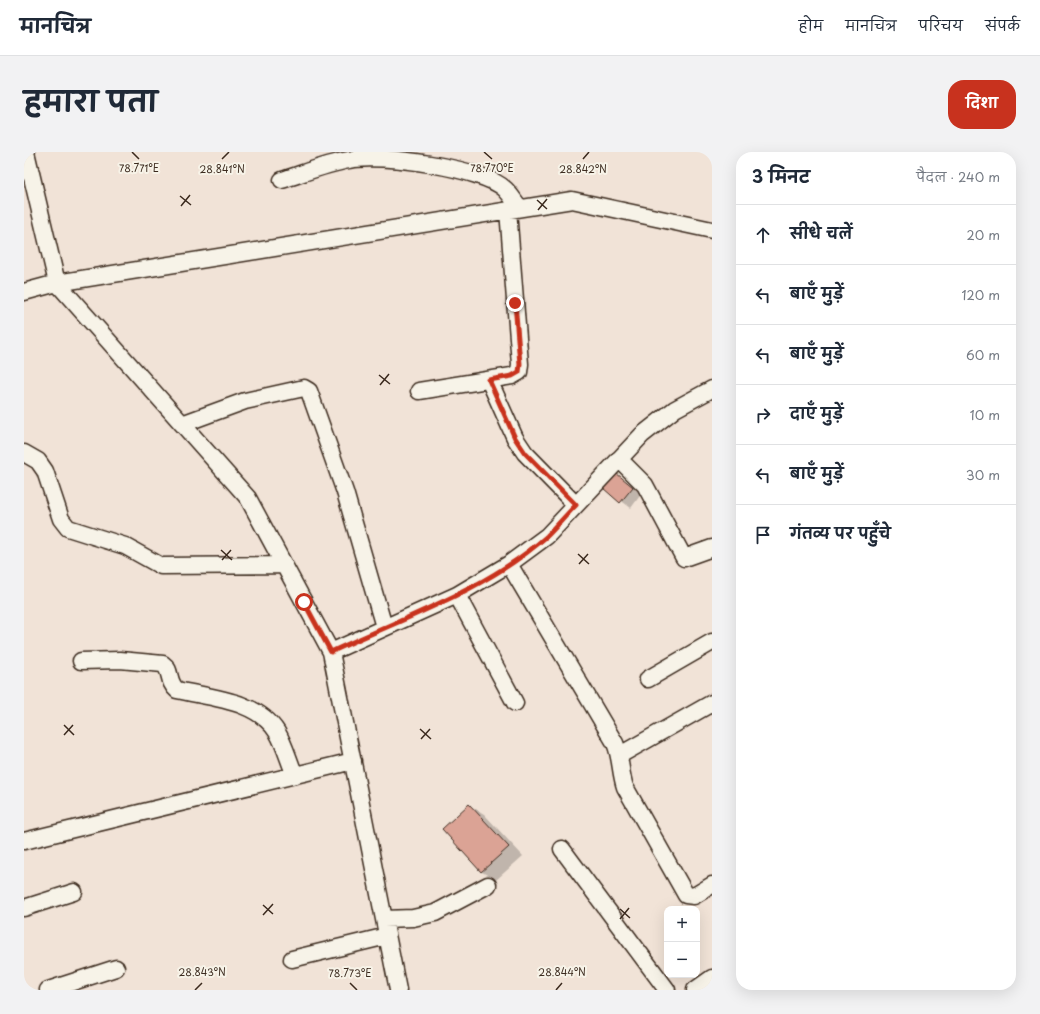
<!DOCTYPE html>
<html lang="hi">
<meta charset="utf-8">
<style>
body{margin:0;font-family:"Playpen Sans","Playpen Sans Deva",sans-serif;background:#f2f2f3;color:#1f2937}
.controls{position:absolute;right:12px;bottom:12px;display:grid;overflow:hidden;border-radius:8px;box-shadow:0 4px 16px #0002}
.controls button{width:36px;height:36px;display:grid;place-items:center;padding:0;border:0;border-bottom:1px solid #e0e1e3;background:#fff;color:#1f2937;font:20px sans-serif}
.stop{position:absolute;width:12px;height:12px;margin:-9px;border:3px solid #c8321e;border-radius:50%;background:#fff}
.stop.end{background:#c8321e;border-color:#fff;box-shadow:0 1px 4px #0008}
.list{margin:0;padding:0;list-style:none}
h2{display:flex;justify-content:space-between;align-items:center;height:52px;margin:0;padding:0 16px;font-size:17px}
h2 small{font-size:13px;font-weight:400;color:#747a83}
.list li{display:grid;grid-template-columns:26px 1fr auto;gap:12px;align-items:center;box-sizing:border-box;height:60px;padding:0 16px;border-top:1px solid #e0e1e3}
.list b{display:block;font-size:15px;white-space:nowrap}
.list em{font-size:13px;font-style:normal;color:#747a83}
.icon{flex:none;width:22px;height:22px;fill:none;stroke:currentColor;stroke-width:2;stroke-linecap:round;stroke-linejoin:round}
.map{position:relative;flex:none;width:688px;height:838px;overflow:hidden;border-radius:16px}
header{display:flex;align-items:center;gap:24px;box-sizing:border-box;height:56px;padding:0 20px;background:#fff;border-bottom:1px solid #e0e1e3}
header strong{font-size:19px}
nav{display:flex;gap:22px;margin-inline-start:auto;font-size:14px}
.intro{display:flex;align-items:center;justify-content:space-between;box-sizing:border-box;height:96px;padding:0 24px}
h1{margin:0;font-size:28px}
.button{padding:10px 18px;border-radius:16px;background:#c8321e;color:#fff;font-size:14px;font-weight:700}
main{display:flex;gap:24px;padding:0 24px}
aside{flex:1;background:#fff;border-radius:16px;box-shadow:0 4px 16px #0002}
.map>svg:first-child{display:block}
.shadow{fill:#0003}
.building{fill:#dba395;stroke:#3b2a1e}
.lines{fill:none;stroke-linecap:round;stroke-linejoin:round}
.minor-casing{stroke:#3b2a1e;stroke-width:19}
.minor{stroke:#f7f3e8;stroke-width:16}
.route{stroke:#c8321e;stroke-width:5}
.ticks{fill:none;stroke:#3b2a1e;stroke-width:1.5}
.ticks-label{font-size:10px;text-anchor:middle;fill:#3b2a1e;stroke:#f7f3e8;stroke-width:4;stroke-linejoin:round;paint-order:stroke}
</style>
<header>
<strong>मानचित्र</strong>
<nav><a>होम</a><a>मानचित्र</a><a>परिचय</a><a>संपर्क</a></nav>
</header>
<div class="intro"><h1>हमारा पता</h1><a class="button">दिशा</a></div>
<main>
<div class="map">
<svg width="688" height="838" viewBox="0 0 688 838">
<rect width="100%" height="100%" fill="#f1e3d7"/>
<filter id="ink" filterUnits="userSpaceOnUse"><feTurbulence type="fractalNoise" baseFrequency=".025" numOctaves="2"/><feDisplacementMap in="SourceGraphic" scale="8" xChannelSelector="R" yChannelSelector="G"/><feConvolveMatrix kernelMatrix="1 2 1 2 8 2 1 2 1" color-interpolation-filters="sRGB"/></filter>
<g filter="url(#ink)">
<path class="shadow" d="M 592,322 L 618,341 L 607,356 L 580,336 Z
M 445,653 L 460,662 L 499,704 L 472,728 L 458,720 L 419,677 Z"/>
<path class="building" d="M 592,321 L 609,335 L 596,351 L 579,336 Z
M 445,652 L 485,695 L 457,720 L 418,677 Z"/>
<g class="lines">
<defs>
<path id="minor" d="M 2,0 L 33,131 L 224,346 L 307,500 L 374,838
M 258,28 C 280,21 302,12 325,8 C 355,1 459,16 481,37 C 487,43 491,50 496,56
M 0,140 L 33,131 L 548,48 L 688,78
M 465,228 L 491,286 L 501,301 L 552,353
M 395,239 L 488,224 L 495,220 L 496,212 L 484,58
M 158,272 L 221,249 L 280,236 L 285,239 L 321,340 L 360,475
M 0,301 L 14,309 L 21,319 L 37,367 L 44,376 L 101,394 L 137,414 L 260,413
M 595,307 L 621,333 L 660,406 L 688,396
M 485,412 L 591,591 C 597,605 596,620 601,635 L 662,743 L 670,744 L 688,733
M 433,443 L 491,551
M 307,500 L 433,443 L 485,412 L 523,384 L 618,283 L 651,257 L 688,237
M 57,509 L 96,508 L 139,512 C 148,518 143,530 153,538 C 187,546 233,548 253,580 C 261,593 265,610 271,623
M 624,527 L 688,490
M 596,603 L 688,551
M 0,689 L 329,609
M 538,697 L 643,838
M 0,756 L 50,740
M 360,767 L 389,766 L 411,761 L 464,733
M 268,807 L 363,784
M 24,838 L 92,816
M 671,838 L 688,826"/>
</defs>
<use href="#minor" class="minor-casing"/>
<use href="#minor" class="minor"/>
</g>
</g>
<g class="lines" filter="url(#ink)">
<path class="route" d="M 280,450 L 307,500 C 379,466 463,438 523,384 C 533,374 542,363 552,353 L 501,301 L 491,286 L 465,228 L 488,224 L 495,220 L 496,212 L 491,151"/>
</g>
<path class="ticks" d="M 108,0 L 115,7M 460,0 L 468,7M 198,7 L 205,0M 559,7 L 565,0M 156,44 L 167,53M 513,48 L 523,57M 157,54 L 166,43M 514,58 L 523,47M 355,223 L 366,232M 356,233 L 365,222M 197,398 L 208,408M 554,402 L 565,412M 198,408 L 207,398M 555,412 L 564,402M 40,573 L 50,583M 396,577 L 407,587M 40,583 L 49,573M 397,587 L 406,577M 239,753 L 249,762M 596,757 L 606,766M 239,763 L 249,752M 596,767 L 605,756M 326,831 L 333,838M 171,838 L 178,831M 532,838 L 538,831"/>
<g class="ticks-label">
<text x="115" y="20">78.771°E</text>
<text x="468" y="20">78.770°E</text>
<text x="559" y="21">28.842°N</text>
<text x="198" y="21">28.841°N</text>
<text x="178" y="824">28.843°N</text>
<text x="538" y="824">28.844°N</text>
<text x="326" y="825">78.773°E</text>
</g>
</svg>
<div class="controls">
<button>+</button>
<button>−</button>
</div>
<div class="stop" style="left:280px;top:450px"></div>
<div class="stop end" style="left:491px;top:151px"></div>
</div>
<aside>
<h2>3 मिनट<small>पैदल · 240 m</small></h2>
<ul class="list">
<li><svg class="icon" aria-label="ahead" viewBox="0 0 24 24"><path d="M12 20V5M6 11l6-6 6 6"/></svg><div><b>सीधे चलें</b></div><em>20 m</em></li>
<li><svg class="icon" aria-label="left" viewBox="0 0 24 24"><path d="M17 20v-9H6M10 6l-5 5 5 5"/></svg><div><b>बाएँ मुड़ें</b></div><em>120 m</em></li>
<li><svg class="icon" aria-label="left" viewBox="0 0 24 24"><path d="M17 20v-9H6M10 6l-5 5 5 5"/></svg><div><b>बाएँ मुड़ें</b></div><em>60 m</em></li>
<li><svg class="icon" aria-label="right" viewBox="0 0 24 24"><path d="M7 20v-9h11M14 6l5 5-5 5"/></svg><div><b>दाएँ मुड़ें</b></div><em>10 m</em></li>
<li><svg class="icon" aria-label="left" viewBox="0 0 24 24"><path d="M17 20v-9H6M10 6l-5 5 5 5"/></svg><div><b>बाएँ मुड़ें</b></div><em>30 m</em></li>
<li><svg class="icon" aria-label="arrive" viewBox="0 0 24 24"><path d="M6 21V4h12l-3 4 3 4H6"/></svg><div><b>गंतव्य पर पहुँचे</b></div></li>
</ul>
</aside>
</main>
